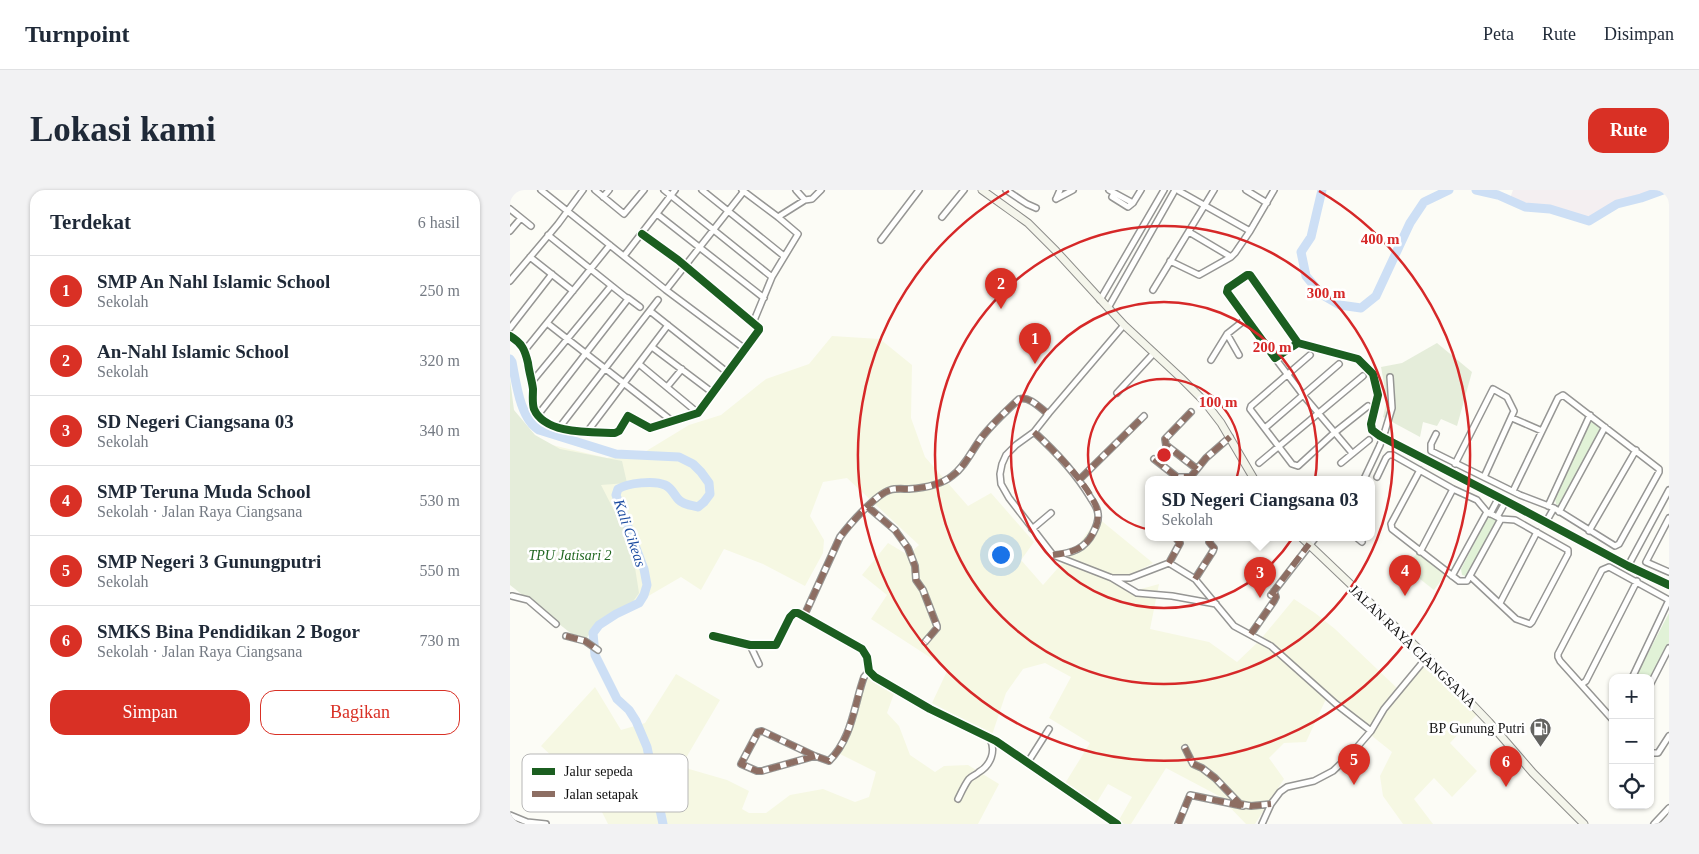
<!DOCTYPE html>
<html lang="id">
<meta charset="utf-8">
<style>
body{margin:0;font-family:"Times New Roman",serif;background:#f2f2f3;color:#1f2937}
.controls{position:absolute;right:15px;bottom:15px;display:grid;overflow:hidden;border-radius:10px;box-shadow:0 1px 4px #0004}
.controls button{width:45px;height:45px;display:grid;place-items:center;padding:0;border:0;border-bottom:1px solid #e0e1e3;background:#fff;color:#1f2937;font:25px sans-serif}
.you{position:absolute;left:490px;top:364px;width:18px;height:18px;margin:-12px;border:4px solid #fff;border-radius:50%;background:#1a73e8;box-shadow:0 0 0 8px #1a73e833}
.badge{display:grid;place-items:center;width:32px;height:32px;border-radius:50%;background:#d93025;color:#fff;font-size:16px;font-weight:700}
.pin{position:absolute;translate:-50% -41px;filter:drop-shadow(0 1px 2px #0008)}
.pin::after{content:'';position:absolute;top:26px;width:18px;height:15px;background:inherit;clip-path:polygon(0 0,100% 0,50% 100%)}
.popup{position:absolute;left:635px;top:286px;width:230px;height:65px;box-sizing:border-box;display:grid;place-content:center;border-radius:10px;background:#fff;filter:drop-shadow(0 1px 4px #0005);font-size:16px;white-space:nowrap;color:#747a83}
.popup b{font-size:19px;color:#1f2937}
.popup::after{content:'';position:absolute;left:50%;top:100%;margin-left:-10px;border:10px solid transparent;border-top-color:#fff}
.list{margin:0;padding:0;list-style:none}
h2{display:flex;justify-content:space-between;align-items:center;height:65px;margin:0;padding:0 20px;font-size:21px}
h2 small{font-size:16px;font-weight:400;color:#747a83}
.list li{display:grid;grid-template-columns:32px 1fr auto;gap:15px;align-items:center;box-sizing:border-box;height:70px;padding:0 20px;border-top:1px solid #e0e1e3}
.list b{display:block;font-size:19px;white-space:nowrap}
.list p{margin:0;font-size:16px;white-space:nowrap;color:#747a83}
.list em{font-size:16px;font-style:normal;color:#747a83}
.actions{display:flex;gap:10px;padding:15px 20px}
.actions a{flex:1;padding:11px 0;border:1px solid #d93025;border-radius:15px;text-align:center;font-size:18px;color:#d93025}
.actions .main{background:#d93025;color:#fff}
.icon{flex:none;width:28px;height:28px;fill:none;stroke:currentColor;stroke-width:2;stroke-linecap:round;stroke-linejoin:round}
.map{position:relative;flex:none;width:1159px;height:634px;overflow:hidden;border-radius:15px}
header{display:flex;align-items:center;gap:30px;box-sizing:border-box;height:70px;padding:0 25px;background:#fff;border-bottom:1px solid #e0e1e3}
header strong{font-size:24px}
nav{display:flex;gap:28px;margin-inline-start:auto;font-size:18px}
.intro{display:flex;align-items:center;justify-content:space-between;box-sizing:border-box;height:120px;padding:0 30px}
h1{margin:0;font-size:35px}
.button{padding:12px 22px;border-radius:15px;background:#d93025;color:#fff;font-size:18px;font-weight:700}
main{display:flex;gap:30px;padding:0 30px}
aside{flex:1;background:#fff;border-radius:15px;box-shadow:0 1px 4px #0004}
.map>svg:first-child{display:block}
.industrial{fill:#f4eff1}
.farmland{fill:#f6f8e3}
.green{fill:#e1f2d7}
.cemetery{fill:#e5edda}
.pitch{fill:#ecf5e0}
.lines{fill:none;stroke-linecap:round;stroke-linejoin:round}
.river{stroke:#cddff5;stroke-width:9}
.street-casing{stroke:#969694;stroke-width:8}
.secondary-casing{stroke:#8d8d8a;stroke-width:9}
.street{stroke:#fffffe;stroke-width:5}
.secondary{stroke:#f4f5eb;stroke-width:7}
.street-bridge-casing{stroke:#969694;stroke-width:8;stroke-linecap:butt}
.street-bridge{stroke:#fffffe;stroke-width:5}
.quiet{stroke:#8d6e63;stroke-width:6;stroke-dasharray:12 6;stroke-linecap:butt}
.cycleway-casing{stroke:#fff;stroke-width:11}
.cycleway{stroke:#1b5e20;stroke-width:8}
.ring{fill:none;stroke:#d62828;stroke-width:2.5}
.labels{text-anchor:middle;stroke-width:5;stroke-linejoin:round;paint-order:stroke}
.park-label{font-size:14px;font-style:italic;fill:#216721;stroke:#fff}
.street-label{font-size:14px;fill:#101010;stroke:#fff}
.poi-label{font-size:14px;fill:#101010;stroke:#fff;text-anchor:end}
.water-label{font-size:15px;font-style:italic;fill:#1b4ba0;stroke:#fff}
.key{fill:#fff;stroke:#b7b7b7;stroke-width:1}
.key-label{font-size:14px;fill:#101010}
.centre{fill:#d62828;stroke:#fff;stroke-width:2.5}
.ring-label{font-size:15px;text-anchor:middle;font-weight:bold;fill:#d62828;stroke:#fff;stroke-width:5;stroke-linejoin:round;paint-order:stroke}
</style>
<header>
<strong>Turnpoint</strong>
<nav><a>Peta</a><a>Rute</a><a>Disimpan</a></nav>
</header>
<div class="intro"><h1>Lokasi kami</h1><a class="button">Rute</a></div>
<main>
<aside>
<h2>Terdekat<small>6 hasil</small></h2>
<ul class="list">
<li><span class="badge">1</span><div><b>SMP An Nahl Islamic School</b><p>Sekolah</p></div><em>250 m</em></li>
<li><span class="badge">2</span><div><b>An-Nahl Islamic School</b><p>Sekolah</p></div><em>320 m</em></li>
<li><span class="badge">3</span><div><b>SD Negeri Ciangsana 03</b><p>Sekolah</p></div><em>340 m</em></li>
<li><span class="badge">4</span><div><b>SMP Teruna Muda School</b><p>Sekolah · Jalan Raya Ciangsana</p></div><em>530 m</em></li>
<li><span class="badge">5</span><div><b>SMP Negeri 3 Gunungputri</b><p>Sekolah</p></div><em>550 m</em></li>
<li><span class="badge">6</span><div><b>SMKS Bina Pendidikan 2 Bogor</b><p>Sekolah · Jalan Raya Ciangsana</p></div><em>730 m</em></li>
</ul>
<div class="actions"><a class="main">Simpan</a><a>Bagikan</a></div>
</aside>
<div class="map">
<svg width="1159" height="634" viewBox="0 0 1159 634">
<rect width="100%" height="100%" fill="#fcfcf6"/>
<path class="industrial" d="M 1003,0 L 1153,0 L 1107,14 L 1079,31 L 1040,19 L 1015,17 L 999,11 Z"/>
<path class="farmland" d="M 322,146 L 370,149 L 402,175 L 401,228 L 415,267 L 458,316 L 481,303 L 524,352 L 511,370 L 533,395 L 569,354 L 588,328 L 643,373 L 615,388 L 624,401 L 649,394 L 640,439 L 699,452 L 727,472 L 750,450 L 784,409 L 805,423 L 825,439 L 888,499 L 918,462 L 972,519 L 940,553 L 967,581 L 942,607 L 924,588 L 904,609 L 923,634 L 893,634 L 873,606 L 870,586 L 882,562 L 816,509 L 796,552 L 774,553 L 759,568 L 774,589 L 745,634 L 736,634 L 709,606 L 656,578 L 621,634 L 614,634 L 609,630 L 622,607 L 598,594 L 584,617 L 554,595 L 580,553 L 539,528 L 561,487 L 535,473 L 513,479 L 496,503 L 482,545 L 422,513 L 438,479 L 361,429 L 377,405 L 352,385 L 378,353 L 398,365 L 409,355 L 337,288 L 313,292 L 300,326 L 314,350 L 313,363 L 295,396 L 253,374 L 214,359 L 191,400 L 171,387 L 73,444 L 0,215 L 25,251 L 97,268 L 133,263 L 179,235 L 211,225 L 256,189 L 299,174 Z
M 356,477 L 386,498 L 377,523 L 389,536 L 400,565 L 425,582 L 434,576 L 458,575 L 489,594 L 468,634 L 98,634 L 81,600 L 60,583 L 31,556 L 85,497 L 111,540 L 135,533 L 166,484 L 210,510 L 173,573 L 179,579 L 217,590 L 239,601 L 232,619 L 239,623 L 256,623 L 280,605 L 313,599 L 345,612 L 359,607 L 366,582 L 328,563 L 343,532 L 345,506 Z"/>
<path class="green" d="M 1082,231 L 1092,238 L 1050,316 L 1046,314 L 1045,308 L 1080,232 Z
M 982,327 L 985,328 L 987,334 L 959,387 L 952,385 L 951,379 L 977,329 Z
M 1159,423 L 1159,452 L 1140,488 L 1125,488 Z"/>
<path class="cemetery" d="M 927,153 L 962,182 L 947,236 L 931,229 L 927,236 L 913,232 L 910,247 L 873,227 L 877,210 L 871,177 L 892,173 Z
M 0,189 L 4,220 L 25,245 L 50,259 L 112,271 L 117,293 L 91,295 L 111,334 L 115,336 L 123,365 L 129,403 L 122,413 L 89,431 L 73,453 L 0,395 Z"/>
<path class="pitch" d="M 907,363 L 935,385 L 924,400 L 896,378 Z"/>
<g class="lines">
<path class="river" d="M 812,0 L 801,47 L 791,62 L 796,86 L 811,104 L 830,115 L 851,118 L 866,106 L 900,33 L 914,12 L 939,0
M 966,0 L 988,5 L 1015,17 L 1040,19 L 1079,31 L 1107,14 L 1131,8 L 1153,0
M 0,169 L 2,172 C 6,192 10,229 29,240 L 106,264 L 169,267 L 183,274 L 191,282 L 199,293 L 200,304 L 194,312 L 188,317 C 181,315 174,315 169,310 C 164,305 162,298 155,295 C 144,290 118,293 108,299 L 106,305 L 134,379 L 137,395 L 134,405 L 129,413 L 106,424 L 89,435 L 83,443 L 85,465 L 107,509 L 119,520 L 126,531 L 137,557 L 153,634"/>
<defs>
<path id="street" d="M 31,0 L 156,100 L 235,159
M 85,0 L 114,24 L 134,0
M 154,0 L 262,87
M 192,0 L 274,66
M 232,0 L 268,27 L 288,44 L 262,87 L 243,133
M 286,0 L 295,10 L 302,9 L 311,0
M 496,0 L 517,14 L 526,18
M 599,0 L 623,13 L 631,0
M 736,0 L 757,13
M 669,1 L 740,41
M 604,3 L 602,7 L 618,17 L 623,13
M 93,7 L 99,0
M 546,9 L 563,0
M 546,9 L 550,0
M 0,19 L 21,36
M 147,24 L 254,108
M 268,27 L 295,10
M 432,27 L 454,0
M 0,41 L 11,28
M 679,42 L 721,67
M 371,50 L 409,0
M 114,66 L 165,0
M 20,67 L 63,101
M 660,71 L 689,85 L 721,67 L 725,63 L 740,41 L 764,0
M 0,91 L 48,34 L 73,0
M 156,100 L 234,1
M 643,100 L 704,0
M 118,108 L 130,117
M 590,110 L 654,0
M 598,118 L 665,0
M 140,121 L 218,183
M 37,133 L 162,231
M 614,135 L 539,223 L 524,242 L 506,255 L 496,265 L 492,274 L 490,284 L 491,294 L 499,308 L 543,365 L 602,388 L 620,388 L 659,373 L 670,353 L 665,347
M 0,138 L 42,84
M 0,146 C 12,153 15,160 18,173 C 19,182 22,191 23,199 C 23,206 22,213 24,219 C 35,245 82,242 105,243 L 109,241 L 118,226 L 140,238 L 188,223 L 249,140 L 249,138 L 168,70 L 132,44
M 788,153 L 765,168 L 717,102 L 718,98 L 737,85 L 740,85 L 788,153 L 848,169 L 863,184 L 868,205 L 861,234 L 862,240 L 870,246 L 996,311 L 1118,376 L 1159,395
M 142,157 L 203,203
M 15,160 L 100,55
M 729,165 L 717,144 L 736,129
M 800,165 L 741,216 L 740,219 L 782,274 L 788,276 L 824,243 L 858,216
M 765,168 L 793,205 L 842,263
M 701,170 L 717,144
M 129,174 L 188,223
M 21,193 L 101,96
M 157,197 L 172,179
M 607,203 L 644,163
M 681,222 L 655,249 L 656,255 L 687,279
M 28,225 L 118,109 L 38,45
M 1002,228 L 1032,241
M 49,238 L 148,110
M 755,238 L 829,174
M 875,241 L 882,218 L 880,187
M 77,242 L 158,135
M 524,242 C 546,262 565,282 580,307 C 583,312 588,318 588,324 C 589,331 586,337 583,343 C 575,359 562,363 545,365
M 926,244 L 921,254 L 921,261 L 1010,305 L 1044,318 L 1105,356 L 1109,354 L 1149,282 L 1149,279 L 1053,205 L 1048,208 L 1003,301
M 644,269 L 667,287 L 681,287
M 749,273 L 853,186
M 831,273 L 859,250
M 945,274 L 983,199 L 997,207 L 1004,221 L 974,287
M 910,280 L 881,334 L 882,339 L 949,391 L 957,391 L 991,329
M 867,287 L 876,268 L 879,265 L 883,265 L 943,299 L 967,310 L 977,322 L 991,329 L 1005,330 L 1058,360 L 1058,364 L 1022,432 L 1020,434 L 1006,429 L 960,386
M 570,289 L 634,226
M 679,289 L 696,268 L 720,247
M 854,289 L 870,255
M 1038,316 L 1080,225
M 358,317 L 385,340 L 398,358 L 405,376 L 406,390 L 413,400 L 427,436 L 427,438 L 415,452
M 1049,322 L 1095,237
M 980,324 L 989,307
M 987,327 L 996,311
M 1159,328 L 1136,372 L 1159,382
M 1036,332 L 1044,318
M 522,339 L 541,323
M 1079,341 L 1126,260
M 846,347 L 852,352
M 910,362 L 943,299
M 659,373 L 685,389 L 724,436 L 761,456 L 826,514 L 861,541
M 1118,376 L 1159,300
M 942,386 L 977,322
M 602,388 L 627,403 L 662,406 L 706,414
M 685,389 L 703,361 L 704,358 L 699,352 L 702,347
M 761,405 L 806,347
M 2,406 L 18,410 L 46,434
M 990,413 L 1027,342
M 294,426 L 330,347 C 339,335 366,304 380,300 C 386,298 393,299 399,299 C 413,298 431,295 442,286 C 455,277 462,260 472,247 C 483,233 496,221 509,209 C 520,206 530,218 538,224
M 741,444 L 764,411 L 766,407 L 764,401
M 56,446 L 75,451 L 88,460
M 203,446 L 240,455 L 266,455 L 280,427 L 284,423 L 288,423 L 352,459 L 357,467 L 359,481 L 365,487 L 420,519 L 486,551 L 607,634
M 240,455 L 249,474
M 1122,488 L 1159,410
M 1072,494 L 1076,491 L 1127,391
M 1140,495 L 1159,458
M 1103,530 L 1050,471 L 1048,467 L 1048,464 L 1092,380 L 1099,377 L 1159,410
M 675,558 L 683,574 L 692,578 L 705,588 L 730,614 L 741,616 L 761,614
M 1140,563 L 1148,563 L 1159,546
M 305,566 L 252,581 L 247,581 L 231,574 L 248,542 L 252,541 L 305,566 L 319,571 C 342,549 344,515 354,487 L 359,481
M 518,572 L 539,539
M 448,609 C 451,603 455,594 459,589 C 462,586 466,585 469,582 C 481,575 486,561 480,549
M 0,625 L 17,632 L 36,634
M 668,634 L 680,605 L 733,616
M 752,634 L 761,614 L 770,602 L 777,597 L 804,591 L 823,581 L 842,563 L 861,541 L 874,519 L 917,467
M 1144,634 L 1159,618"/>
<path id="secondary" d="M 472,0 L 518,33 L 546,61 L 614,135 L 671,188 L 694,211 L 711,233 L 744,289
M 791,347 L 917,467 L 979,532 L 1023,583 L 1074,634"/>
</defs>
<use href="#street" class="street-casing"/>
<use href="#secondary" class="secondary-casing"/>
<use href="#street" class="street"/>
<use href="#secondary" class="secondary"/>
<defs>
<path id="street-bridge" d="M 870,255 L 875,241"/>
</defs>
<use href="#street-bridge" class="street-bridge-casing"/>
<use href="#street-bridge" class="street-bridge"/>
<path class="quiet" d="M 681,222 L 655,249 L 656,255 L 687,279
M 524,242 C 541,258 589,303 588,327 C 588,334 585,339 582,345 C 574,360 559,363 543,365
M 644,269 L 667,287 L 681,287
M 570,289 L 634,226
M 679,289 L 696,268 L 720,247
M 358,317 L 385,340 L 398,358 L 405,376 L 406,390 L 413,400 L 427,436 L 427,438 L 415,452
M 659,373 L 670,353 L 665,347
M 685,389 L 703,361 L 704,358 L 699,352 L 702,347
M 761,405 L 799,354
M 294,426 L 330,347 C 339,335 366,304 380,300 C 386,298 393,299 399,299 C 413,298 431,295 442,286 C 455,277 462,260 472,247 C 483,233 496,221 509,209 C 520,206 530,218 538,224
M 741,444 L 764,411 L 766,407 L 764,401
M 56,446 L 75,451 L 88,460
M 675,558 L 683,574 L 692,578 L 705,588 L 730,614 L 741,616 L 761,614
M 305,566 L 252,581 L 247,581 L 231,574 L 248,542 L 252,541 L 305,566 L 319,571 C 342,549 344,515 354,487 L 359,481
M 668,634 L 680,605 L 733,616"/>
<defs>
<path id="cycleway" d="M 0,146 C 12,153 15,160 18,173 C 19,182 22,191 23,199 C 23,206 22,213 24,219 C 35,245 82,242 105,243 L 109,241 L 118,226 L 140,238 L 188,223 L 249,140 L 249,138 L 168,70 L 132,44
M 788,153 L 765,168 L 717,102 L 718,98 L 737,85 L 740,85 L 788,153 L 848,169 L 863,184 L 868,205 L 861,234 L 862,240 L 870,246 L 996,311 L 1118,376 L 1159,395
M 203,446 L 240,455 L 266,455 L 280,427 L 284,423 L 288,423 L 352,459 L 357,467 L 359,481 L 365,487 L 420,519 L 486,551 L 607,634"/>
</defs>
<use href="#cycleway" class="cycleway-casing"/>
<use href="#cycleway" class="cycleway"/>
</g>
<g class="ring">
<circle cx="654" cy="265" r="76"/>
<circle cx="654" cy="265" r="153"/>
<circle cx="654" cy="265" r="229"/>
<path d="M809 1A306 306 0 1 1 499 1"/>
</g>
<defs>
<symbol id="fuel-pin" viewBox="-11 -11 22 30"><path d="M0 17L-7.5 6A9.5 9.5 0 1 1 7.5 6Z" fill="#636360" stroke="#fff"/><path d="M-5.5-6h7V0h2V4h1.3V-2.5L3-4.5l.8-.8L6-3V5H2.5V1h-1V6h-7ZM-4.2-4.7v3.2H.2V-4.7Z" fill="#fff"/></symbol>
</defs>
<g fill-rule="evenodd">
<use href="#fuel-pin" x="1018" y="526" width="25" height="34"/>
</g>
<g class="labels">
<g class="park-label">
<text x="60" y="370">TPU Jatisari 2</text>
</g>
<g class="street-label">
<text transform="translate(903 456) rotate(44)" y="5">JALAN RAYA CIANGSANA</text>
</g>
<g class="poi-label">
<text x="1015" y="543">BP Gunung Putri</text>
</g>
<g class="water-label">
<text transform="translate(120 343) rotate(71)" y="5">Kali Cikeas</text>
</g>
</g>
<rect x="12" y="564" width="166" height="58" rx="8" class="key"/>
<rect x="22" y="578" width="23" height="7" fill="#1b5e20"/>
<rect x="22" y="601" width="23" height="6" fill="#8d6e63"/>
<g class="key-label">
<text x="54" y="586">Jalur sepeda</text>
<text x="54" y="609">Jalan setapak</text>
</g>
<circle cx="654" cy="265" r="8" class="centre"/>
<g class="ring-label">
<text x="870" y="54">400 m</text>
<text x="816" y="108">300 m</text>
<text x="762" y="162">200 m</text>
<text x="708" y="217">100 m</text>
</g>
</svg>
<div class="controls">
<button>+</button>
<button>−</button>
<button><svg class="icon" aria-label="locate" viewBox="0 0 24 24"><circle cx="12" cy="12" r="6"/><path d="M12 2v4M12 18v4M2 12h4M18 12h4"/></svg></button>
</div>
<div class="you"></div>
<div class="pin badge" style="left:525px;top:174px">1</div>
<div class="pin badge" style="left:491px;top:119px">2</div>
<div class="pin badge" style="left:750px;top:408px">3</div>
<div class="popup"><b>SD Negeri Ciangsana 03</b>Sekolah</div>
<div class="pin badge" style="left:895px;top:406px">4</div>
<div class="pin badge" style="left:844px;top:595px">5</div>
<div class="pin badge" style="left:996px;top:597px">6</div>
</div>
</main>
